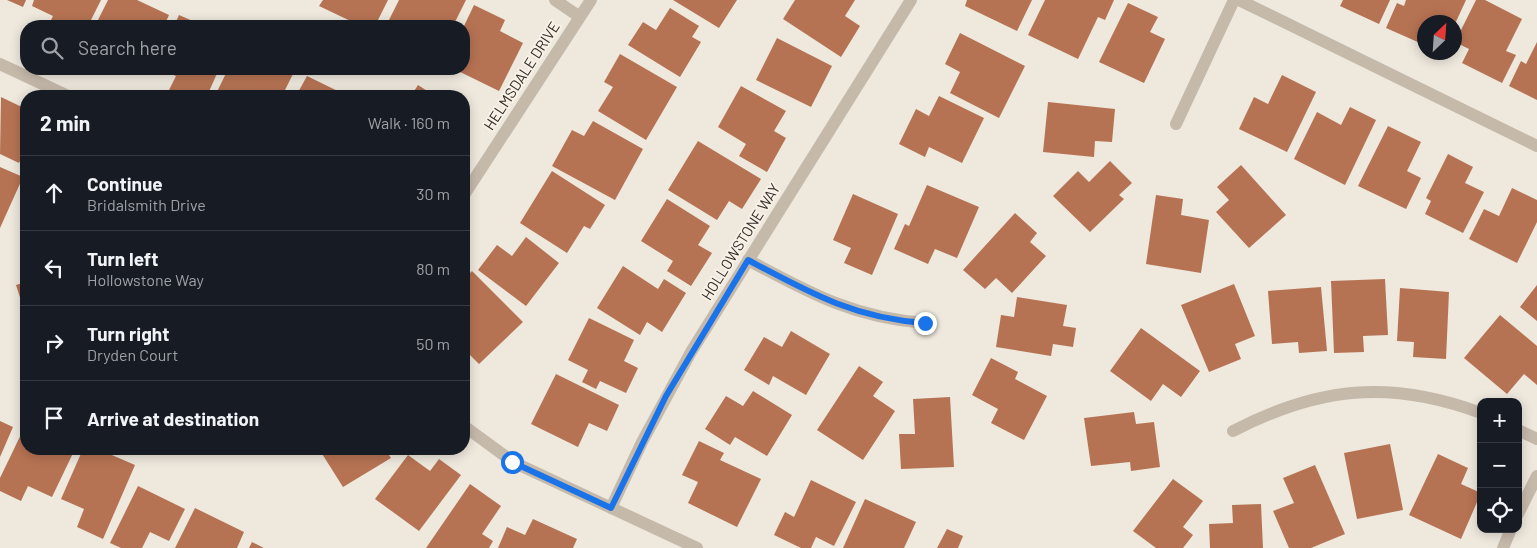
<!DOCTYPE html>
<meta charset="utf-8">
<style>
body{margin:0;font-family:Barlow,sans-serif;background:#242831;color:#f1f3f6}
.controls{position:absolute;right:15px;bottom:15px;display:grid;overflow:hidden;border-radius:10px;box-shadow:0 2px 12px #0003}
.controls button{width:45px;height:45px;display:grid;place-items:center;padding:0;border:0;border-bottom:1px solid #363941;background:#171b24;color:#f1f3f6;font:25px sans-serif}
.compass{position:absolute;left:1417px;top:15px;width:45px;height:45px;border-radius:50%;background:#171b24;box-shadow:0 2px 12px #0003;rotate:25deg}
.stop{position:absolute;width:15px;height:15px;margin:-11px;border:4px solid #1a73e8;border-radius:50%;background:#fff}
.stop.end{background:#1a73e8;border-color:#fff;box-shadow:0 1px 5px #0008}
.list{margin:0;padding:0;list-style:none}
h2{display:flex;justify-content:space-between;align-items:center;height:65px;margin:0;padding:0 20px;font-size:21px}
h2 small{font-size:16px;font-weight:400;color:#9ea1a6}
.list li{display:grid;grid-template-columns:32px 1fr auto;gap:15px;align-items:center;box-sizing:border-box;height:75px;padding:0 20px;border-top:1px solid #363941}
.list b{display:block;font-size:19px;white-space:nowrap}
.list p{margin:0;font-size:16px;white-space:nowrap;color:#9ea1a6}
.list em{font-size:16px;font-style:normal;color:#9ea1a6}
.icon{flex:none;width:28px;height:28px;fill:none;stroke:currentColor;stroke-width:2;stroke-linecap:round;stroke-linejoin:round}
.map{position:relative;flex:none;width:1537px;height:548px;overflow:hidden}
.search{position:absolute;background:#171b24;box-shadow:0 2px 12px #0003;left:20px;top:20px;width:450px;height:55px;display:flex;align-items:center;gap:12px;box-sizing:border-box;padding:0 18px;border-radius:20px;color:#9ea1a6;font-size:19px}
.panel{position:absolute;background:#171b24;box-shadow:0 2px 12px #0003;left:20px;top:90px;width:450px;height:365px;border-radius:20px}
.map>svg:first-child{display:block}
.building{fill:#b67353}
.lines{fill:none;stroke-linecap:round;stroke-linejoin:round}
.minor{stroke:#c5b9aa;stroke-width:12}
.route{stroke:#1a73e8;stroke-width:6}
.labels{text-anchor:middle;stroke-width:4;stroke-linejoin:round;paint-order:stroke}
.street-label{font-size:15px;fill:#342d29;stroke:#f7f1e8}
</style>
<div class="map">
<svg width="1537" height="548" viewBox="0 0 1537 548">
<rect width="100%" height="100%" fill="#eee8dd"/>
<path class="building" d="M 7,0 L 26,0 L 23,7 Z
M 34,0 L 101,0 L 88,26 L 48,26 L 53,16 L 32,6 Z
M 108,0 L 137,0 L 169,15 L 164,26 L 95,26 Z
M 323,0 L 388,0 L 375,26 L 361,26 L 319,6 Z
M 399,0 L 466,0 L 453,26 L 401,26 L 389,20 Z
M 673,0 L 737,0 L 719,28 Z
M 795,0 L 855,0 L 845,16 L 860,26 L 841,57 L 783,19 Z
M 967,0 L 1032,0 L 1017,31 L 965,6 Z
M 1045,0 L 1114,0 L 1105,20 L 1098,17 L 1078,59 L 1028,35 Z
M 1343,0 L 1390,0 L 1379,24 L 1340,6 Z
M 1406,0 L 1466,0 L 1454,26 L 1454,22 L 1424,22 L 1424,34 L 1420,43 L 1386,28 L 1397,3 L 1404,6 Z
M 1476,0 L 1485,0 L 1522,19 L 1506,51 L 1516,55 L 1502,83 L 1462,63 L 1469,49 L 1455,42 Z
M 1128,3 L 1158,17 L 1150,32 L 1165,39 L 1144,83 L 1099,62 Z
M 474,5 L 505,20 L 500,31 L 523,43 L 499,91 L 454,69 L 464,69 L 464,26 Z
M 670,8 L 699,26 L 692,37 L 701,42 L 680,77 L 628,45 L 643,22 L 656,30 Z
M 179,15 L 204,26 L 174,26 Z
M 960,33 L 1025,66 L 999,118 L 950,93 L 960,72 L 945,64 Z
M 777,38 L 832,66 L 811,107 L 756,80 Z
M 1537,42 L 1537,100 L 1509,86 L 1521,61 L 1526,64 Z
M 620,54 L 677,87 L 646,140 L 598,111 L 613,87 L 604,82 Z
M 160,69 L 219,69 L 207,96 L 183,96 L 169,90 L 176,76 Z
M 228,69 L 283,69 L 293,74 L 282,96 L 215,96 Z
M 1282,75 L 1316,92 L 1287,152 L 1239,129 L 1254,97 L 1268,104 Z
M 307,76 L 348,96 L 296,96 Z
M 418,85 L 435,96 L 411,96 Z
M 741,86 L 786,111 L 774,131 L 786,138 L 767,172 L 739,156 L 746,144 L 718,127 Z
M 939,96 L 984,118 L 962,163 L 929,147 L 925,157 L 899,144 L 916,109 L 929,116 Z
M 1,97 L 26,109 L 26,148 L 19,163 L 0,154 Z
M 1048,102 L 1115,109 L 1112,142 L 1095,141 L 1094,157 L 1043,152 Z
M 1350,107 L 1376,120 L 1345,185 L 1294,159 L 1317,112 L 1341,125 Z
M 593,121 L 643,149 L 615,200 L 552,166 L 572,130 L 584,136 Z
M 1388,126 L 1421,142 L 1407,171 L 1421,178 L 1406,209 L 1358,186 Z
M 698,141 L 761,179 L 742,209 L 729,201 L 717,220 L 668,190 Z
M 1448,154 L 1473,167 L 1465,183 L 1484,192 L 1463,233 L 1425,214 L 1431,201 L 1426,198 Z
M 1110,161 L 1132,183 L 1119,195 L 1124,199 L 1090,232 L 1053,196 L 1078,171 L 1089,182 Z
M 1241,165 L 1286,215 L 1249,248 L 1216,212 L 1229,200 L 1217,187 Z
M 0,167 L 23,177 L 0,228 Z
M 552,171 L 605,205 L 590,229 L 584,226 L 567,253 L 520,223 Z
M 927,185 L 979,207 L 957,258 L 935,249 L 928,264 L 894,249 L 905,224 L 909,226 Z
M 1512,188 L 1537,200 L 1537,222 L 1517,263 L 1469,239 L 1484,209 L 1499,216 Z
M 853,194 L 898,214 L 872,275 L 844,263 L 851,248 L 833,240 Z
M 1156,195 L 1183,199 L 1181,215 L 1209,220 L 1201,273 L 1146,264 Z
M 667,199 L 710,226 L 698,245 L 712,253 L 691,286 L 667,271 L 673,261 L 641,241 Z
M 1015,213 L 1037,233 L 1030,242 L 1046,256 L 1012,293 L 996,278 L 985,289 L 963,270 Z
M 526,237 L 559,263 L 526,306 L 478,270 L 497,245 L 512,256 Z
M 623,266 L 658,289 L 664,279 L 686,293 L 662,332 L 647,322 L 640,335 L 597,308 Z
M 472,271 L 523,322 L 479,364 L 464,349 L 464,279 Z
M 1385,279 L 1388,335 L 1363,336 L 1364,352 L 1334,353 L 1331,281 Z
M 26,282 L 26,316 L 16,285 Z
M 1234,284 L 1255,336 L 1235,344 L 1241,359 L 1209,372 L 1181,305 Z
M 1537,285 L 1537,321 L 1520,307 Z
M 1321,287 L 1327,351 L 1299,353 L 1298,342 L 1272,344 L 1268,291 Z
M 1400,288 L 1449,292 L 1446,359 L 1413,357 L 1414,342 L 1397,341 Z
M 1017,297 L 1067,305 L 1063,326 L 1076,328 L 1073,347 L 1053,344 L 1051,356 L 996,347 L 1001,315 L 1014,317 Z
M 1500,315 L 1537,346 L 1537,385 L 1524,374 L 1507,394 L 1464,358 Z
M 589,318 L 634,340 L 624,361 L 638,368 L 626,393 L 600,381 L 596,389 L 582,382 L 588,370 L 568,360 Z
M 1141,328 L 1200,371 L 1181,397 L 1163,384 L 1151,401 L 1110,371 Z
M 791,331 L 830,354 L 806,395 L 773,376 L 769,385 L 744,370 L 764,337 L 782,347 Z
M 991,358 L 1018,372 L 1015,379 L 1047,396 L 1024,440 L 991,423 L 998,409 L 972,395 Z
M 859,366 L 883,382 L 873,396 L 895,411 L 863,460 L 817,430 Z
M 556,374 L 619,405 L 607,431 L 589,423 L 578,447 L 531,424 Z
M 753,391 L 792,415 L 767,456 L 735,437 L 730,445 L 705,429 L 726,396 L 743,406 Z
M 950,397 L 954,467 L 901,469 L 899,434 L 915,434 L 913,399 Z
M 1134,412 L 1136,424 L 1154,422 L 1160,467 L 1131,471 L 1130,462 L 1091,466 L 1084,418 Z
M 0,421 L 13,427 L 0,457 Z
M 26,424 L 26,449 L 75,449 L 52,497 L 28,486 L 21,501 L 0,491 L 0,478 Z
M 699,441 L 724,453 L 720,460 L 761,479 L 737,527 L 688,503 L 698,482 L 682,475 Z
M 1390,444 L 1403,510 L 1357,519 L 1344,453 Z
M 83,449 L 98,449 L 135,465 L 103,539 L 77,527 L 84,509 L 61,499 Z
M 319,449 L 385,449 L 391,458 L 343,487 Z
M 1438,454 L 1468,468 L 1461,484 L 1481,493 L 1461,539 L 1409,515 Z
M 408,455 L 430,471 L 439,459 L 461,475 L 419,531 L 375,499 Z
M 1315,465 L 1345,534 L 1311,548 L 1289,548 L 1273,511 L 1294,503 L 1283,478 Z
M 1173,479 L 1203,501 L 1183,527 L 1193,535 L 1183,548 L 1156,548 L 1133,531 Z
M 811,480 L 856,502 L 834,546 L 816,537 L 811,548 L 801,548 L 774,535 L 785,512 L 794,517 Z
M 470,484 L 501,506 L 482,534 L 493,541 L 489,548 L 426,548 Z
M 138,486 L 185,509 L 169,541 L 150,532 L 142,548 L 121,548 L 110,543 Z
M 865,499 L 916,522 L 904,548 L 843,548 Z
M 1261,504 L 1263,548 L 1210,548 L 1209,524 L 1233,523 L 1232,505 Z
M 195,508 L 244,532 L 237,548 L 175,548 Z
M 533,519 L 577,539 L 573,548 L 498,548 L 507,527 L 525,535 Z
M 947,529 L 963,536 L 958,548 L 937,548 Z
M 252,542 L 264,548 L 249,548 Z"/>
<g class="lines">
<path class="minor" d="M 555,0 L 580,17
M 1239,0 L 1537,146
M 0,64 L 68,96
M 1176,124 L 1234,0
M 464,195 L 591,0
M 748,260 C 810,293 854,318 925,323
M 464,426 L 513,462 L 697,548
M 1518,430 L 1537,439
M 1233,431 C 1318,387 1390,379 1481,413
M 611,508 L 642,442 L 691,352 L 911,0
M 1518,514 L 1537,476
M 1503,548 L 1511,529"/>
</g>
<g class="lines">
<path class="route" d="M 512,462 L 611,508 L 666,396 L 748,260 C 810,293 854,318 925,323"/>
</g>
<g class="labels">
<g class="street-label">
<text transform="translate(522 76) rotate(-57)" y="5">HELMSDALE DRIVE</text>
<text transform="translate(741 242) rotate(-58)" y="5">HOLLOWSTONE WAY</text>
</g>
</g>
</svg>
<div class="controls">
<button>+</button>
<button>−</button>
<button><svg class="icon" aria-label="locate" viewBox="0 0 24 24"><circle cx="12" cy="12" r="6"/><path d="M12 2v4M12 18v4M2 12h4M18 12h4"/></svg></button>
</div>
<svg class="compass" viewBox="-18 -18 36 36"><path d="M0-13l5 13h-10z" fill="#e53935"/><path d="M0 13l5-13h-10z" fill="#9ea1a6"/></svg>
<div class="stop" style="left:512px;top:462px"></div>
<div class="stop end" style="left:925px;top:323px"></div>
<div class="search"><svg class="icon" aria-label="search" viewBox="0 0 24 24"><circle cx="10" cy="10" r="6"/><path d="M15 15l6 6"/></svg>Search here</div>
<section class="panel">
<h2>2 min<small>Walk · 160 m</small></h2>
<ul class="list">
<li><svg class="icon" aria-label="ahead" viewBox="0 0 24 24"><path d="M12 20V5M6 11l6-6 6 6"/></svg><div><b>Continue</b><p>Bridalsmith Drive</p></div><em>30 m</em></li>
<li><svg class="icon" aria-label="left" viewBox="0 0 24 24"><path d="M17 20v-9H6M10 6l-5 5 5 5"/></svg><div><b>Turn left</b><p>Hollowstone Way</p></div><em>80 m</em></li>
<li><svg class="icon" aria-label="right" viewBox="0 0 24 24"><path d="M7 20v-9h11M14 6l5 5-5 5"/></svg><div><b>Turn right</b><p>Dryden Court</p></div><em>50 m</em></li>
<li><svg class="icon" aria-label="arrive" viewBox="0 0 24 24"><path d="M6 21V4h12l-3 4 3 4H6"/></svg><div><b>Arrive at destination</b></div></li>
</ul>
</section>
</div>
